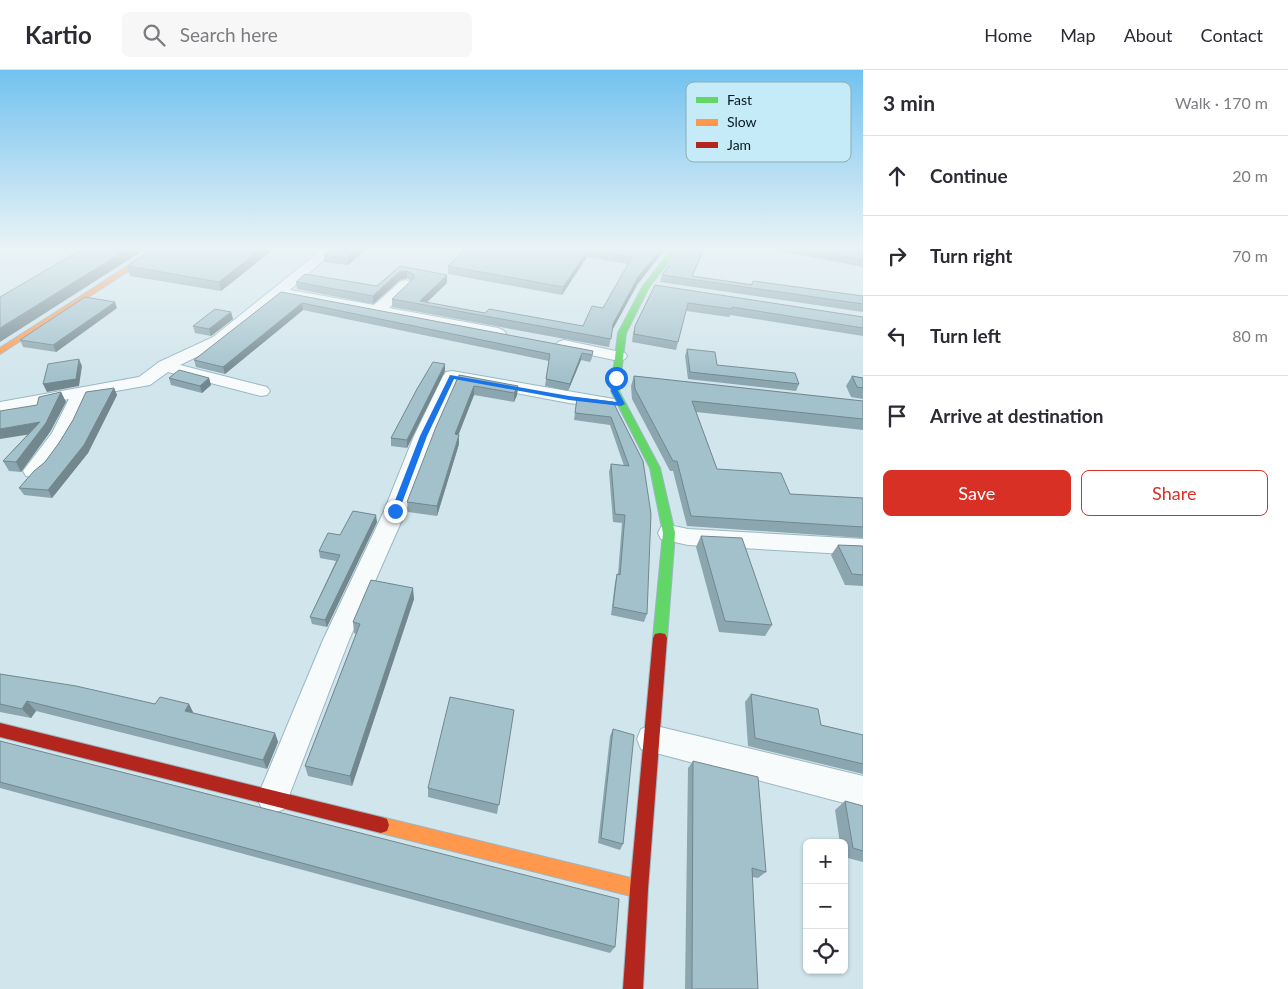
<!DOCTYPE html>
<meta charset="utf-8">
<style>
body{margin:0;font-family:Lato,sans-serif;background:#f7f7f7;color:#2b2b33}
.controls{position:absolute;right:15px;bottom:15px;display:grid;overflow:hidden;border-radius:8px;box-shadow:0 1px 4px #0004}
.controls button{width:45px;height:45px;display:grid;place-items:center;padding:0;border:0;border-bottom:1px solid #e1e1e2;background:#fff;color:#2b2b33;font:25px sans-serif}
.stop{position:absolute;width:15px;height:15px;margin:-11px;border:4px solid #1a73e8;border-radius:50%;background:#fff}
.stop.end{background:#1a73e8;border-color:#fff;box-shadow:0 1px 5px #0008}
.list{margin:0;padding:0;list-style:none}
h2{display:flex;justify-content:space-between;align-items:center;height:65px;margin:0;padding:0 20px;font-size:21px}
h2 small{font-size:16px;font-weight:400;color:#7c7c81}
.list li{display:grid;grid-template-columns:32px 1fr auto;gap:15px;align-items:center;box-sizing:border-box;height:80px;padding:0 20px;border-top:1px solid #e1e1e2}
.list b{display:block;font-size:19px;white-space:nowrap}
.list em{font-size:16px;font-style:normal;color:#7c7c81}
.actions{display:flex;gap:10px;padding:15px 20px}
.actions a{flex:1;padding:11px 0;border:1px solid #d93025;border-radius:8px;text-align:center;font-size:18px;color:#d93025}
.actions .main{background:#d93025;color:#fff}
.icon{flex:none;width:28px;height:28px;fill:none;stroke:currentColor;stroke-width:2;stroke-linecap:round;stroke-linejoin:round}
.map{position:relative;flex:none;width:863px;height:919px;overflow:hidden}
header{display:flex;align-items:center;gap:30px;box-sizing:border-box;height:70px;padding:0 25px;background:#fff;border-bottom:1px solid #e1e1e2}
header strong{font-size:24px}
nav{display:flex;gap:28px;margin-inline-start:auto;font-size:18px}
.search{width:350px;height:45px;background:#f7f7f7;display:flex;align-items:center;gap:12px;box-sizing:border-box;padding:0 18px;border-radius:8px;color:#7c7c81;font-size:19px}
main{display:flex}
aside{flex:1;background:#fff}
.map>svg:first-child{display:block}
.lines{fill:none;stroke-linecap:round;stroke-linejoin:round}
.street-casing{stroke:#9ab8c2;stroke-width:2}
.fast-casing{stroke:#9ab8c2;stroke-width:2}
.slow-casing{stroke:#9ab8c2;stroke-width:2}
.jam-casing{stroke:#9ab8c2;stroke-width:2}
.street{fill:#f8fbfc;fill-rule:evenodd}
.fast{fill:#63d668;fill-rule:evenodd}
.slow{fill:#ff974d;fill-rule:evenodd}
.jam{fill:#b3261e;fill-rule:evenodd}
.wall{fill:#8ca6af}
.shaded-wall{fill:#72878e}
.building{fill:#a3c1cb;stroke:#72878e}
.route{fill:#1a73e8}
.key{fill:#c5ebf8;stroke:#8bacb7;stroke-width:1}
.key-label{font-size:14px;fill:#031920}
</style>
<header>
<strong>Kartio</strong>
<div class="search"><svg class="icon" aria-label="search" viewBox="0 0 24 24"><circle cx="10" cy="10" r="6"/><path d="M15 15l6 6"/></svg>Search here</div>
<nav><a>Home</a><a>Map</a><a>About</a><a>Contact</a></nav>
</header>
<main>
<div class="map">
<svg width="863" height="919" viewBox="0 0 863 919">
<rect width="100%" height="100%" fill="#d1e5ec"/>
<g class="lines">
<defs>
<path id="street" d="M 310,178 L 334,178 L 335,180 L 290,220 L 374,235 L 401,211 L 406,210 L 413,214 L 389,238 L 498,258 L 503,260 L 506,263 L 503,266 L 498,268 L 282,227 L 225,273 L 180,295 L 267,317 L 270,321 L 267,325 L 261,326 L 168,302 L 150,315 L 88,326 C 82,346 57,392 41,405 C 36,408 31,407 26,406 L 23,401 L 52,363 L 69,329 L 0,342 L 0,332 L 139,307 L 159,292 L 213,267 L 319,182 L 312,181 Z
M 564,270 L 625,283 L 627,286 L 625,289 L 619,291 L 558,278 L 556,275 L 558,272 Z
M 452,301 L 614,329 L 617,333 L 614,337 L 608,338 L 569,333 L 458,312 L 434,366 L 406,441 L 349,570 L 284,739 L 273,744 L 262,739 L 257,728 L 323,570 L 384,441 L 414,366 L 443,306 L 446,302 Z
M 669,455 L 688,459 L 863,469 L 863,485 L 688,475 L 661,469 L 658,463 L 661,457 Z
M 652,655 L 863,706 L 863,738 L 641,679 L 637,669 L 641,659 Z"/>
<path id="fast" d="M 673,178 L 680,178 L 649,217 L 626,263 L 619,321 L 660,398 L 675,463 L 667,568 L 665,572 L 660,573 L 655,572 L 653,568 L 663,463 L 650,398 L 611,321 L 618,263 L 643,216 Z"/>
<path id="slow" d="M 156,178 L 164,178 L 0,284 L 0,278 Z
M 381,747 L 639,810 L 645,813 L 648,819 L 645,825 L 639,828 L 381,763 L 375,761 L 373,755 L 375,749 Z"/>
<path id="jam" d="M 660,563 L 665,564 L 667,568 L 648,819 L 643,919 L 623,919 L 630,819 L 653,568 L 655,564 Z
M 0,653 L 381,747 L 387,749 L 389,755 L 387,761 L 381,763 L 0,667 Z"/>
</defs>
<use href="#street" class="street-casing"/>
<use href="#fast" class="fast-casing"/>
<use href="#slow" class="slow-casing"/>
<use href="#jam" class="jam-casing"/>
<use href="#street" class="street"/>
<use href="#fast" class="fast"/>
<use href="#slow" class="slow"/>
<use href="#jam" class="jam"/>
</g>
<path class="wall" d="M 154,178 L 275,178 L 221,221 L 130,206 L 127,196 Z
M 367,178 L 348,195 L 324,192 L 324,185 Z
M 466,178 L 666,178 L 637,215 L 612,261 L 609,277 L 392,237 L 392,229 L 411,211 L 407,208 L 400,210 L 373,234 L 297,219 L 296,212 L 377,216 L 400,196 L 447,213 L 427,232 L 485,243 L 583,256 L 603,238 L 628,194 L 587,187 L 562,225 L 448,204 L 448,196 Z
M 765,178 L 853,178 L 863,181 L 863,197 Z
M 662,205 L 693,206 L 751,214 L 753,211 L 863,226 L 863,242 L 660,212 Z
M 655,215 L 863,247 L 863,266 L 730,245 L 729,247 L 686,241 L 676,280 L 632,272 L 633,264 L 635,256 Z
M 281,222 L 593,281 L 592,288 L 590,292 L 581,290 L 568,321 L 545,316 L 549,291 L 303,240 L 225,304 L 196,297 L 194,290 Z
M 117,238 L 56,282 L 23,277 L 20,270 Z
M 231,242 L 233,249 L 211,266 L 195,263 L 193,256 Z
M 687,279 L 717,295 L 799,314 L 796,321 L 688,309 L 685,286 Z
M 445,301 L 407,378 L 391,376 L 391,368 Z
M 459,305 L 518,316 L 517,325 L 514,332 L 474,325 L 458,364 L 459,374 L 437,446 L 408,442 L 407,432 Z
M 634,306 L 863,331 L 863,360 L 696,342 L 717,399 L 790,424 L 863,428 L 863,468 L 687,456 L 673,401 L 670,401 L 632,329 L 631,316 Z
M 852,306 L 863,308 L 863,329 L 851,327 L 846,316 Z
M 169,308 L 209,308 L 211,315 L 202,323 L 171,315 Z
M 114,318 L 117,325 L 88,383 L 52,428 L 24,425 L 19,418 L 45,392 L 59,373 L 73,350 Z
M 61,322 L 66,332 L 50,362 L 21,402 L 9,401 L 3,391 L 28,364 L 37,335 Z
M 577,328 L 613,332 L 643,391 L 647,544 L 644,552 L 611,545 L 615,512 L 617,504 L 618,504 L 622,453 L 613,452 L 609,402 L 611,394 L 624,396 L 610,355 L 574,350 Z
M 377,452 L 327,557 L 312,554 L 310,547 L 336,491 L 320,488 L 319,481 L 340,465 Z
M 701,466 L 772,555 L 765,566 L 719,562 L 696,477 Z
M 838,475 L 863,476 L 863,516 L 845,515 L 831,485 Z
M 414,529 L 352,716 L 308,706 L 305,696 L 356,564 L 354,563 L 353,552 Z
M 0,604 L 155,634 L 189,634 L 193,643 L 275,663 L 278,672 L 267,699 L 36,641 L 31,648 L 0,642 Z
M 751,624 L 821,655 L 863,665 L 863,704 L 748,676 L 745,632 Z
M 514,640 L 497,744 L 428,727 L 428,718 Z
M 613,659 L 623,774 L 620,780 L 598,773 L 610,666 Z
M 0,671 L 615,877 L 610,883 L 0,718 Z
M 693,691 L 766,802 L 758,808 L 752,807 L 758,919 L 685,919 L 688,698 Z
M 845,731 L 863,736 L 863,792 L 844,787 L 844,773 L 840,773 L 835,740 Z"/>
<path class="shaded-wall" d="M 129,178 L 147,178 L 0,272 L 0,258 Z
M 262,178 L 275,178 L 221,221 L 219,212 Z
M 358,178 L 367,178 L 348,195 L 347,188 Z
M 662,178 L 666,178 L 637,215 L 611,262 L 613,254 L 638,207 Z
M 704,178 L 705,178 L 691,209 Z
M 588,180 L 587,187 L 562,225 L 563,217 Z
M 407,201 L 407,208 L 400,210 L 373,234 L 373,226 L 399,202 Z
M 447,205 L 447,213 L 424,235 L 420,231 Z
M 115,232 L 117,238 L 56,282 L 53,275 Z
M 302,233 L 303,240 L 225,304 L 223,297 Z
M 231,242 L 233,249 L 211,266 L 209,259 Z
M 582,283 L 581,290 L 568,321 L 570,314 Z
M 79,289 L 82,296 L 79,316 L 47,322 L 43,314 Z
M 445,294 L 445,301 L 407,378 L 407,370 Z
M 209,308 L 211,315 L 202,323 L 200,316 Z
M 474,316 L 474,325 L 455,374 L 455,364 Z
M 518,316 L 517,325 L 514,332 L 514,323 Z
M 114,318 L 117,325 L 88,383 L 52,428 L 48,420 Z
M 61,322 L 66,332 L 50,362 L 21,402 L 16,392 L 38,363 L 0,369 L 0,359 L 40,352 Z
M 459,365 L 459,374 L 437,446 L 437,436 Z
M 376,445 L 377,452 L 327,557 L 325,550 Z
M 413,518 L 414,529 L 352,716 L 350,706 Z
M 27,631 L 36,641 L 31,648 L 22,639 Z
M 189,634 L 194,644 L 185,641 Z
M 275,663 L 278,672 L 267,699 L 263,690 Z"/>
<path class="building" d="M 84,178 L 129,178 L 0,258 L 0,227 Z
M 154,178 L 262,178 L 219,212 L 127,196 Z
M 331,178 L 358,178 L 347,188 L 324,185 Z
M 466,178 L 662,178 L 638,207 L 613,254 L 611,269 L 392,229 L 414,208 L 414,205 L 407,201 L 399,202 L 373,226 L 296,212 L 305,204 L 377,216 L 400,196 L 447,205 L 420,231 L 485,243 L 489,239 L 583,256 L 592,236 L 603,238 L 632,187 L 588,180 L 563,217 L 448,196 Z
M 683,178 L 704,178 L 692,206 L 752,215 L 753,211 L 863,226 L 863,234 L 662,205 Z
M 804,178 L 853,178 L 863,181 L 863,190 Z
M 655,215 L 863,247 L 863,258 L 732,237 L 732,239 L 688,233 L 678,272 L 634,264 L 635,256 Z
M 281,222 L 593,281 L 592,285 L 582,283 L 570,314 L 546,309 L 550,284 L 302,233 L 223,297 L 194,290 Z
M 85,227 L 115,232 L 53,275 L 20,270 Z
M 215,239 L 231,242 L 209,259 L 193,256 Z
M 687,279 L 715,282 L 717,295 L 795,303 L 799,314 L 690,302 Z
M 79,289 L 76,309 L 43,314 L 48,294 Z
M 433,292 L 445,294 L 407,370 L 391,368 L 417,319 Z
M 179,300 L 209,308 L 200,316 L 169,308 Z
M 459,305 L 518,316 L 514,323 L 474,316 L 455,364 L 459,365 L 437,436 L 407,432 L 436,357 Z
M 634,306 L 863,331 L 863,349 L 692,331 L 717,399 L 781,403 L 790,424 L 863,428 L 863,457 L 691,446 L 677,391 L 673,391 L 635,319 Z
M 852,306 L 863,308 L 863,318 L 857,317 Z
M 114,318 L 84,375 L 48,420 L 19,418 L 34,401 L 45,392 L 59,373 L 73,350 L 86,322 Z
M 61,322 L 46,353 L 16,392 L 3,391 L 40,352 L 0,359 L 0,341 L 37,335 L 39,327 Z
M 577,328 L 613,332 L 643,391 L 651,444 L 647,544 L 613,537 L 617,504 L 620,505 L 625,445 L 615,444 L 611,394 L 629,396 L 611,347 L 575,343 Z
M 353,441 L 376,445 L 325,550 L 310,547 L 340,485 L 319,481 L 328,463 L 340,465 Z
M 701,466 L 742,468 L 772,555 L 725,551 Z
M 838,475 L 863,476 L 863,505 L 852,504 Z
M 371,510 L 413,518 L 350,706 L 305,696 L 360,554 L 353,552 Z
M 0,604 L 76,616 L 155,634 L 160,627 L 189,634 L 185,641 L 275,663 L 263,690 L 27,631 L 22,639 L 0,634 Z
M 751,624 L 818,639 L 821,655 L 863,665 L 863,694 L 755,668 Z
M 450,627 L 514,640 L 499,735 L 428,718 Z
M 613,659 L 634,665 L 623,774 L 601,768 Z
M 0,671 L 619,829 L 615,877 L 0,712 Z
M 693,691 L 758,707 L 766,802 L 752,798 L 758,919 L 692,919 Z
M 845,731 L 863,736 L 863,781 L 853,778 Z"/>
<linearGradient id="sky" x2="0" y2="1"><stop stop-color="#72c2ef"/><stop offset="0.58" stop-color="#eaf3f6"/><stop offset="1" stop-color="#eaf3f6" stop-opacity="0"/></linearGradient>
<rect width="863" height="307" fill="url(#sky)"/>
<path class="route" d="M 450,305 L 569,326 L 617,332 L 611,321 L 613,308 L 616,306 L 619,308 L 618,321 L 625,334 L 621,336 L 569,330 L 454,309 L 427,366 L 399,441 L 395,444 L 392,443 L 391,441 L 420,366 Z"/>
<rect x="686" y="12" width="165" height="80" rx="8" class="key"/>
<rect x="696" y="27" width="22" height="6" fill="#63d668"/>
<rect x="696" y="49" width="22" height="7" fill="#ff974d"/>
<rect x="696" y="72" width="22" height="6" fill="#b3261e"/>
<g class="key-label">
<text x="727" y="35">Fast</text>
<text x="727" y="57">Slow</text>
<text x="727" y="80">Jam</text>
</g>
</svg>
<div class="controls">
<button>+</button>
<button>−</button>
<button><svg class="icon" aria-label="locate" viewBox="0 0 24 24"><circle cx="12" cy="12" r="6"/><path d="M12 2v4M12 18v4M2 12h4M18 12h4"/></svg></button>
</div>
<div class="stop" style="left:616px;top:308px"></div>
<div class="stop end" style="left:395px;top:441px"></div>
</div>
<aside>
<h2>3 min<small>Walk · 170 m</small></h2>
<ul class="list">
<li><svg class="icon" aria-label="ahead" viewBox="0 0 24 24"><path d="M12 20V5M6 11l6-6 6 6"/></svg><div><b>Continue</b></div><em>20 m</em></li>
<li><svg class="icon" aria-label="right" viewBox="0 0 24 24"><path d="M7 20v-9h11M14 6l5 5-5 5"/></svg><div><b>Turn right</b></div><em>70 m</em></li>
<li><svg class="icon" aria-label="left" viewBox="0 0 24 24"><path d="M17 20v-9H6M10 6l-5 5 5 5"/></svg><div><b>Turn left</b></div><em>80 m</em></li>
<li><svg class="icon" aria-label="arrive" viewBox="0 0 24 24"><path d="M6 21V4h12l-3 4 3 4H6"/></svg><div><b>Arrive at destination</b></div></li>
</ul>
<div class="actions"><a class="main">Save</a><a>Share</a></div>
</aside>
</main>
